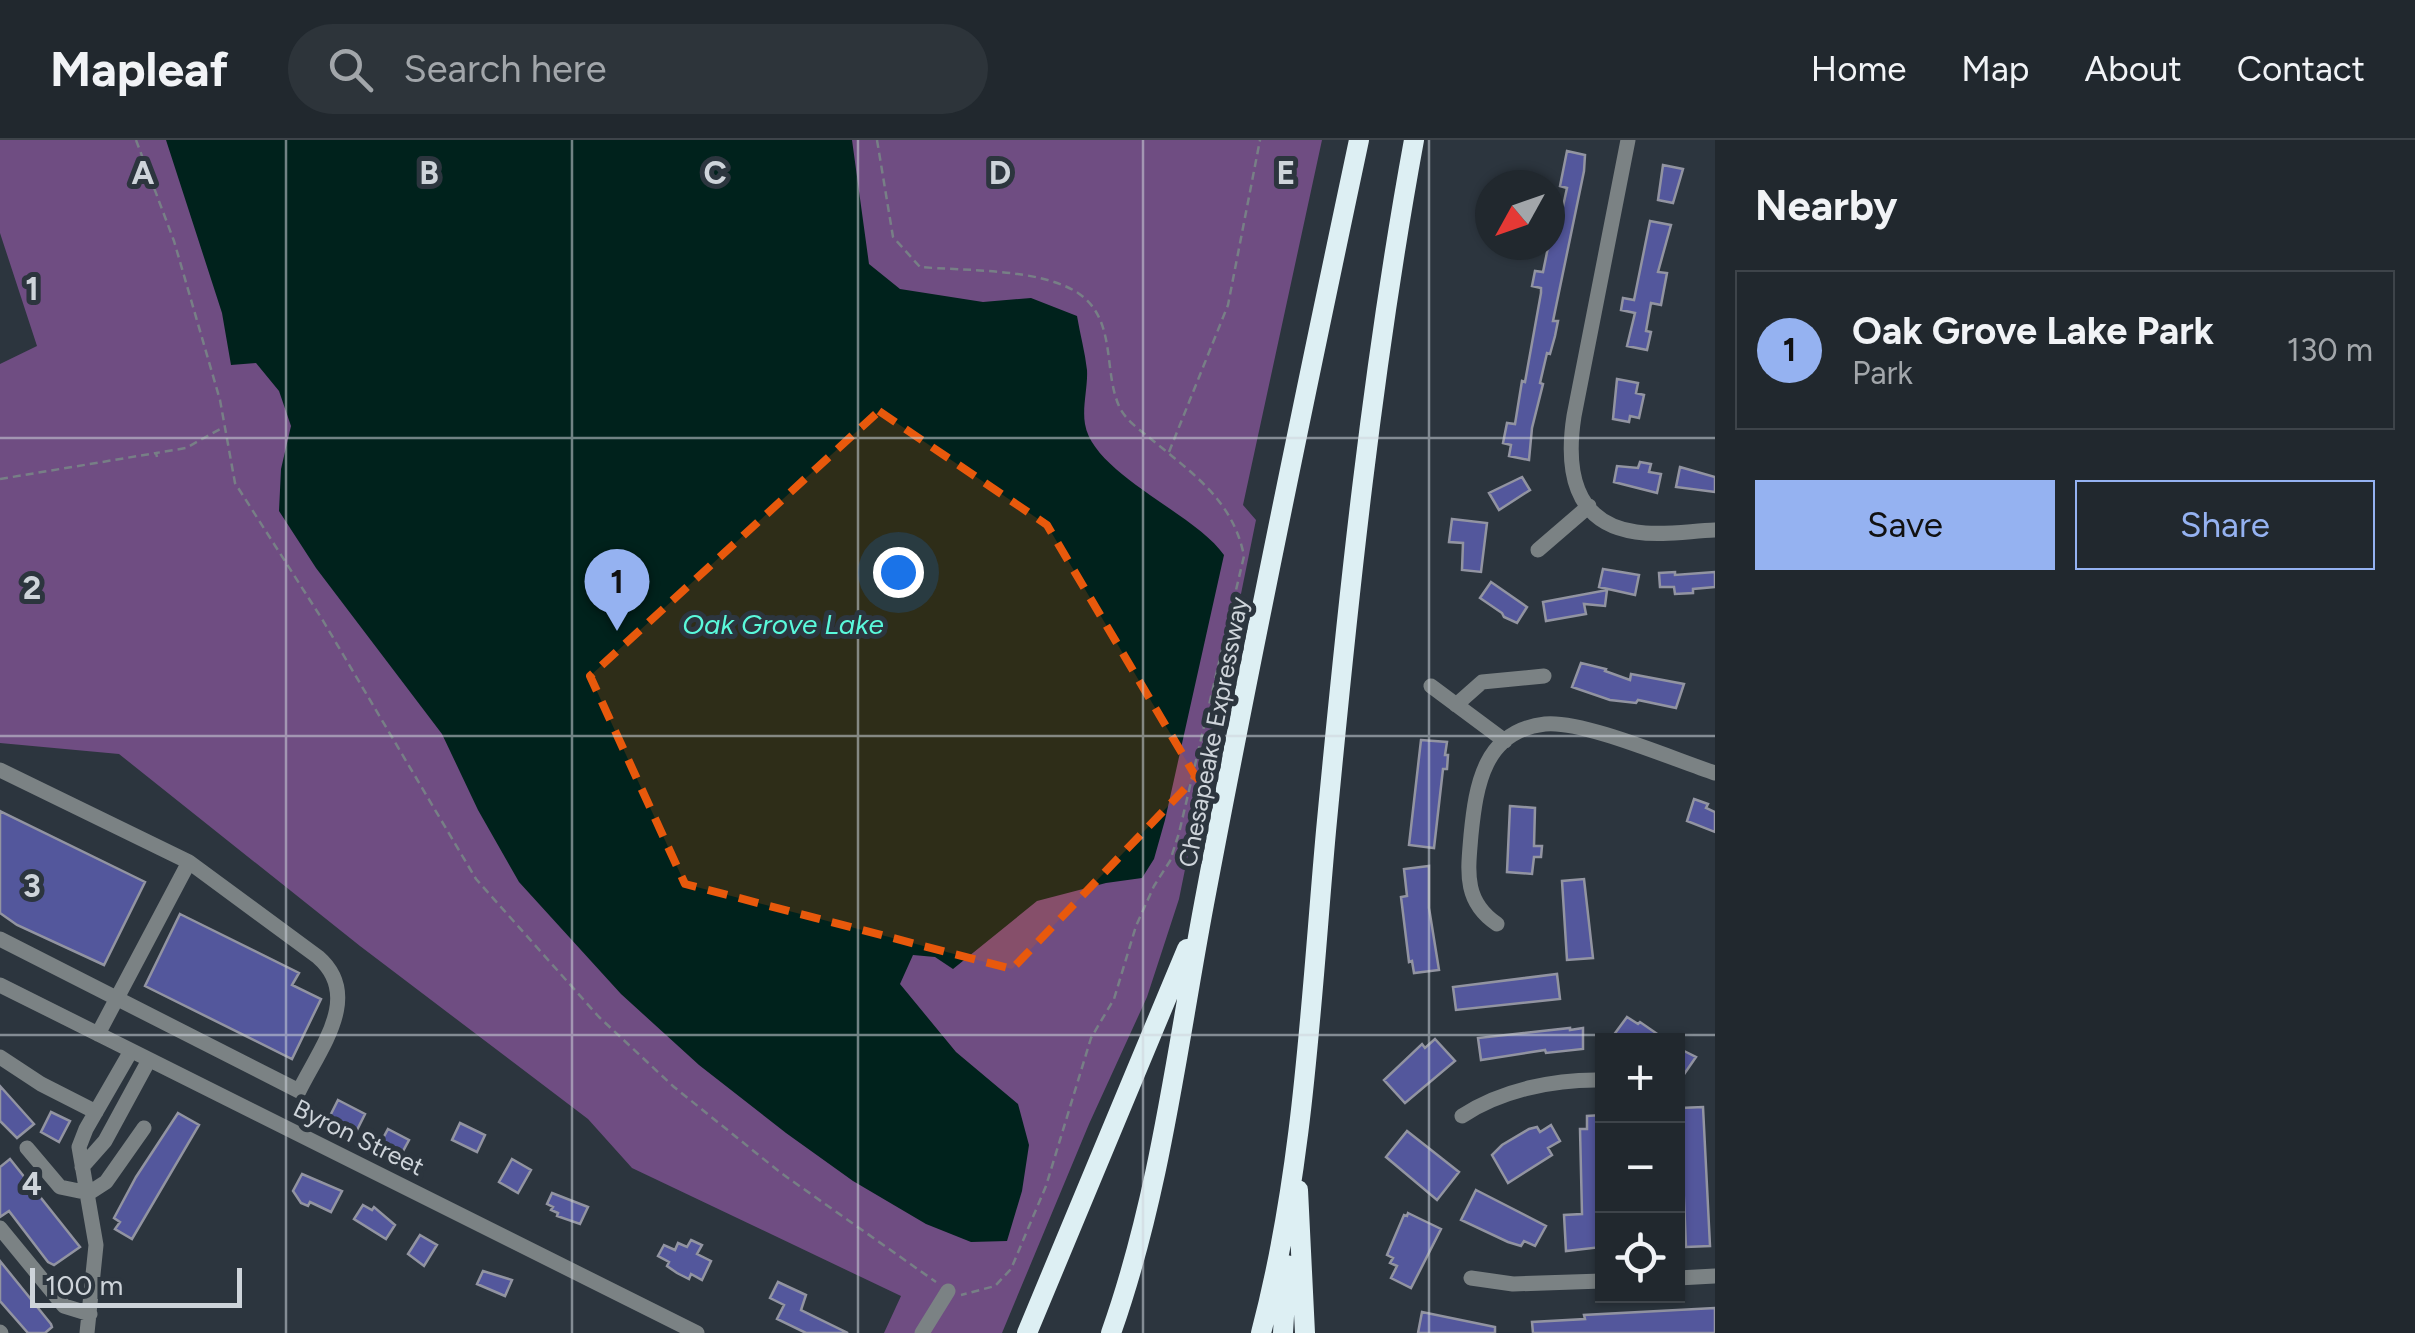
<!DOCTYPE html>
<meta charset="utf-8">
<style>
body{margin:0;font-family:Figtree,sans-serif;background:#2d343a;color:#f1f3f6}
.controls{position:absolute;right:30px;bottom:30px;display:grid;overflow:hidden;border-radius:0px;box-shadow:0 2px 8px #0004}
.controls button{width:90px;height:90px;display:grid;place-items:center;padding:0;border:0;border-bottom:2px solid #3e444a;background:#21282e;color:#f1f3f6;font:50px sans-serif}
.compass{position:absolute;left:1475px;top:30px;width:90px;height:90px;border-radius:50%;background:#21282e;box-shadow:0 2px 8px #0004;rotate:230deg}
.scale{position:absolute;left:30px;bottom:25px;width:212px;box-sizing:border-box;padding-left:10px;border:5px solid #ced4da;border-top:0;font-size:28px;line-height:35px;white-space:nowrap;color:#ced4da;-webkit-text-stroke:8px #2c353e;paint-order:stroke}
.you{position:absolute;left:898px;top:432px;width:35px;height:35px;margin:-25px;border:8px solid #fff;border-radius:50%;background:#1a73e8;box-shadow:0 0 0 15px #1a73e833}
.badge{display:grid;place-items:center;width:65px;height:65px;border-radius:50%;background:#95b2f1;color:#111;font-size:32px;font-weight:700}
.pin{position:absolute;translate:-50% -82px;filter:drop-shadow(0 2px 5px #0008)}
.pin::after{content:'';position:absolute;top:52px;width:35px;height:30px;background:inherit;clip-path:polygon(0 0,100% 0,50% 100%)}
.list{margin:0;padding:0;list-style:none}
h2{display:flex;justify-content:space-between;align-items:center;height:130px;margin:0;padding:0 40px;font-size:42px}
h2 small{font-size:32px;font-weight:400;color:#a2a6aa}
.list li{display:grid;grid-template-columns:65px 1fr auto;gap:30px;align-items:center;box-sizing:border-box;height:160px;margin:0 20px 20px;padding:0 20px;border:2px solid #3e444a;border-radius:0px}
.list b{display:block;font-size:38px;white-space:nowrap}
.list p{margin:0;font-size:32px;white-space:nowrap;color:#a2a6aa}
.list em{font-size:32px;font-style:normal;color:#a2a6aa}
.actions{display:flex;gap:20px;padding:30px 40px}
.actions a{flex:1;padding:22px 0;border:2px solid #95b2f1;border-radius:0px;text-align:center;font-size:35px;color:#95b2f1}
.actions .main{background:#95b2f1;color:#111}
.icon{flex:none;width:55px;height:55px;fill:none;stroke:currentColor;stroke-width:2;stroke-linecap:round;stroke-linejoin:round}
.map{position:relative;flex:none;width:1715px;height:1193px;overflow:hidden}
header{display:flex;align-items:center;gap:60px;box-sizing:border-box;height:140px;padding:0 50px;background:#21282e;border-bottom:2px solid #3e444a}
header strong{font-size:48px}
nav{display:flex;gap:55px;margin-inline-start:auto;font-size:35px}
.search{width:700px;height:90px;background:#2d343a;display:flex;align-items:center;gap:25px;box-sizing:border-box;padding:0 35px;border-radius:55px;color:#a2a6aa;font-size:38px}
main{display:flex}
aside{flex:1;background:#21282e}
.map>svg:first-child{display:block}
.green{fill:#6f4d82}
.water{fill:#00221c}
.building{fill:#53579c;stroke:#9294a1;stroke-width:2.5}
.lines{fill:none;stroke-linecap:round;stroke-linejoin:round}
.path{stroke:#777f86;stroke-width:2.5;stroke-dasharray:8 5;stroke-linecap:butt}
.minor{stroke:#7b8284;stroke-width:15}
.highway{stroke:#ddeff3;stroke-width:20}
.marked{fill:#e8590c;fill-opacity:0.2;stroke:#e8590c;stroke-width:8;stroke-dasharray:20 12;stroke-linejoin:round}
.grid{fill:none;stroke:#ced4da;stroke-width:2.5;stroke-opacity:0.55}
.labels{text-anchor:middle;stroke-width:10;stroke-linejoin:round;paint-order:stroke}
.street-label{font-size:25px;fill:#ced4da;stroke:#2c353e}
.water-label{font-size:28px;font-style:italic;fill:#5af9db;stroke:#2c353e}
.grid-label{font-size:32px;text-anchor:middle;font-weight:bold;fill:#ced4da;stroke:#2c353e;stroke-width:10;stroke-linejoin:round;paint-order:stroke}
</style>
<header>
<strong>Mapleaf</strong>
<div class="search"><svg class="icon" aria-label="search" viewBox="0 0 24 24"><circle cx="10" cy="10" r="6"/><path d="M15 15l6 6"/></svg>Search here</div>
<nav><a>Home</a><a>Map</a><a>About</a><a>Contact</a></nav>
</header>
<main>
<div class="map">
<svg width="1715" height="1193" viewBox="0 0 1715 1193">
<rect width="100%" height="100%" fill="#2c353e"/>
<path class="green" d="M 0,0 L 1322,0 L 1243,365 L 1256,380 L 1179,759 L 1147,857 L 1089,984 L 1002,1193 L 884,1193 L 901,1156 L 632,1028 L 588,979 L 360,806 L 119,614 L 0,603 L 0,224 L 37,206 L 0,93 Z"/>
<path class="water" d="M 166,0 L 852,0 L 869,124 L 900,149 L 983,162 L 1031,158 L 1077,176 C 1080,194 1085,212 1087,230 C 1088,247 1082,267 1085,284 C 1093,334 1196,374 1224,415 L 1165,680 L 1154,719 L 1142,738 L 1106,743 L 1037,761 L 953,829 L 935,817 L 913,815 L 900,844 L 956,912 L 1018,964 L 1029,1005 L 1022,1051 L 1007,1101 L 971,1102 L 926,1084 L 853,1041 L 786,993 L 699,925 L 621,854 L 519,742 L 478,670 L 442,594 L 316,428 L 279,371 L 281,329 L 291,286 L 279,251 L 256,223 L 231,225 L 222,173 Z"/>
<path class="building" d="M 1567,11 L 1585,15 L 1584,31 L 1553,181 L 1558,181 L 1555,196 L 1550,214 L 1547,213 L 1540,243 L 1543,244 L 1532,288 L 1529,320 L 1509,316 L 1511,305 L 1503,303 L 1507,283 L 1515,284 L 1522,241 L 1525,242 L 1541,153 L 1541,148 L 1532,146 L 1535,131 L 1543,132 L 1554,78 L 1560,80 L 1567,48 L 1560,46 Z
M 1663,25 L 1683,29 L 1673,63 L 1658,60 Z
M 1650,81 L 1671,85 L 1658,132 L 1667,133 L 1661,165 L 1651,163 L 1646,191 L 1651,192 L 1647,210 L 1627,206 L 1635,173 L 1621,170 L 1623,158 L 1634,160 Z
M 1617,239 L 1638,243 L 1636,253 L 1644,255 L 1639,278 L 1630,276 L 1629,282 L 1613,279 Z
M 1640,322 L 1651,324 L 1649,332 L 1661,334 L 1657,353 L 1614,342 L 1617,326 L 1638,328 Z
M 1680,327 L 1715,337 L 1715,352 L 1676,347 Z
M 1522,337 L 1530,350 L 1499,370 L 1489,353 Z
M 1452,379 L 1487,383 L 1481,432 L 1462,430 L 1463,403 L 1449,402 Z
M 1603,429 L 1639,435 L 1635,455 L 1599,447 Z
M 1675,432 L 1675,435 L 1715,432 L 1715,447 L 1693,449 L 1693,453 L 1675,454 L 1674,447 L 1660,447 L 1659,433 Z
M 1491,442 L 1527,467 L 1517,483 L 1504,477 L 1502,473 L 1480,458 Z
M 1607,450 L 1605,466 L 1584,464 L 1586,474 L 1546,481 L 1543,462 Z
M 1581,523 L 1606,529 L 1605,531 L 1630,540 L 1631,534 L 1684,544 L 1676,568 L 1638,560 L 1636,563 L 1610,560 L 1572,547 Z
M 1421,600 L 1447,602 L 1445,615 L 1448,615 L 1447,629 L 1443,629 L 1434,708 L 1409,705 Z
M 1694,659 L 1708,664 L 1706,668 L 1715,672 L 1715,692 L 1687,681 Z
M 1510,666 L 1535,668 L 1534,706 L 1542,706 L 1541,717 L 1534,717 L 1532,734 L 1507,732 Z
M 0,671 L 145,742 L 104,825 L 17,785 L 0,773 Z
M 1429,726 L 1429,768 L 1439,830 L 1414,833 L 1412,821 L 1409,822 L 1401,757 L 1407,756 L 1404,729 Z
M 1584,739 L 1593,818 L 1567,820 L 1562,741 Z
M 180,774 L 299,833 L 292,845 L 321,859 L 292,919 L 145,846 Z
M 1557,834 L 1560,859 L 1456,870 L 1453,847 Z
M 1627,877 L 1638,884 L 1640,882 L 1666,900 L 1610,900 Z
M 1570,888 L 1570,890 L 1583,888 L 1583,909 L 1546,913 L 1545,910 L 1481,920 L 1478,898 Z
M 1435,899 L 1455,921 L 1405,963 L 1384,940 L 1422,904 L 1425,908 Z
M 1678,908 L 1696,917 L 1678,943 Z
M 0,946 L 34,984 L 17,998 L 0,981 Z
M 338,960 L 365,974 L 356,992 L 329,978 Z
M 1703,967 L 1710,1106 L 1686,1107 L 1680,968 Z
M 51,972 L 70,981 L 59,1002 L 41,992 Z
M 178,973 L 199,985 L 132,1099 L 115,1089 L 120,1082 L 114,1078 L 136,1037 Z
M 1602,975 L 1602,1107 L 1566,1111 L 1564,1075 L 1582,1074 L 1580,989 L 1587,989 L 1587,976 Z
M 460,983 L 485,995 L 477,1012 L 452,1000 Z
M 1551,985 L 1560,1001 L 1548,1008 L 1552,1015 L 1508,1043 L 1492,1015 L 1502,1005 L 1529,989 L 1537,987 L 1540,992 Z
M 388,989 L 409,1000 L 402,1013 L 381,1002 Z
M 1407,991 L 1459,1032 L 1437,1060 L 1386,1017 Z
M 10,1019 L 80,1107 L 54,1125 L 48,1122 L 9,1071 L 0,1077 L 0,1027 Z
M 512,1019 L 531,1030 L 518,1053 L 499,1042 Z
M 302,1034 L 342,1051 L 331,1072 L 310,1062 L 308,1066 L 301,1063 L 293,1051 Z
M 1476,1050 L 1546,1086 L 1535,1106 L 1524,1101 L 1521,1106 L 1508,1102 L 1461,1080 Z
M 552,1053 L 588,1067 L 580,1084 L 557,1076 L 558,1073 L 551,1070 L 553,1067 L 547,1064 Z
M 363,1065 L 372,1070 L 374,1067 L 395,1085 L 386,1099 L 354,1079 Z
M 1408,1073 L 1441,1089 L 1411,1148 L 1391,1138 L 1397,1126 L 1390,1123 L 1393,1118 L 1387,1115 L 1404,1075 L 1407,1076 Z
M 420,1095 L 437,1105 L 424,1126 L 408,1114 Z
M 691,1100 L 702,1105 L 697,1114 L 711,1121 L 702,1140 L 691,1134 L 689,1139 L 677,1133 L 667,1126 L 669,1122 L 658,1116 L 664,1105 L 675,1110 L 678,1103 L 687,1107 Z
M 0,1121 L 51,1184 L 52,1187 L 45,1193 L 28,1193 L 0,1161 Z
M 483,1131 L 512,1140 L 505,1156 L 477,1144 Z
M 778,1142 L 806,1155 L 801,1170 L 848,1193 L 806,1193 L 777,1179 L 784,1165 L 770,1158 Z
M 1715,1168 L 1715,1193 L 1533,1193 L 1532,1182 L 1585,1179 L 1584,1175 Z
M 1422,1172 L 1495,1187 L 1495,1193 L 1418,1193 Z"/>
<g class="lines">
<path class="path" d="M 136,0 L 174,101 L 220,260 L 235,343 L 322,479 L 476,739 L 599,877 L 674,947 L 781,1033 L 936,1142
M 877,0 L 893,97 L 920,127 C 966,131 1040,128 1078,153 C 1117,179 1103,230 1119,266 C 1125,280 1140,290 1151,299 C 1192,333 1233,360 1244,416 L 1179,693 L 1170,721 L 1154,746 L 1136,786 L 1114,859 L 1091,898 L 1046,1046 L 1011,1129 L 995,1146 L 961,1155
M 1169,312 L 1228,165 L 1260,0
M 157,317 L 156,313 L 186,308 L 222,288
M 0,339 L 156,313"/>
<path class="minor" d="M 1628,0 L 1574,276 C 1566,327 1572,383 1636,392 C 1661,396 1689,391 1715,390
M 1538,410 L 1589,366
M 1431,546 L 1505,601
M 1456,565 L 1482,542 L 1544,536
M 0,630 L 189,722 L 98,894
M 1497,784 C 1463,761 1468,731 1471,695 C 1476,645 1484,591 1545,584 C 1583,580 1675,620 1715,633
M 0,799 L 299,951 C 320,908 363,856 318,817 L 189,722
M 0,845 L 697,1193
M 0,917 L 41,944 L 96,972
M 1462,976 C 1501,950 1555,939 1602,940
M 27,1008 L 60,1047 L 89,1053 L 106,1042 L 144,988
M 82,1027 L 105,1001 L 149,920
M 0,1088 L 64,1166 L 90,1174
M 1471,1138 L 1513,1144 L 1602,1141
M 1678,1138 L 1715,1136
M 0,1192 L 1,1193
M 87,1193 L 96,1105 L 79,1007 L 86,989 L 131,911
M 922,1193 L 948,1151"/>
<path class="highway" d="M 1298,1050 L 1305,1193
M 1027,1193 L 1187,809
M 1111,1193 C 1160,1055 1177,908 1204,764 C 1252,509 1305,254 1359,0
M 1261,1193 C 1304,1030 1311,857 1326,691 C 1348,459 1372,229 1414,0
M 1283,1193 L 1287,1125"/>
</g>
<path class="marked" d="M 879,271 L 1047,385 L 1196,637 L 1012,829 L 685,744 L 590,536 Z"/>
<path class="grid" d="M 286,0 L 286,1193M 572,0 L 572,1193M 858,0 L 858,1193M 1143,0 L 1143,1193M 1429,0 L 1429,1193M 0,298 L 1715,298M 0,596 L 1715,596M 0,895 L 1715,895"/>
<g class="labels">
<g class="street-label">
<text transform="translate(1213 592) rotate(-79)" y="9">Chesapeake Expressway</text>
<text transform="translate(359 997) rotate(26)" y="9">Byron Street</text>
</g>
<g class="water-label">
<text x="783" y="494">Oak Grove Lake</text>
</g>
</g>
<g class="grid-label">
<text x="143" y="44">A</text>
<text x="429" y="44">B</text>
<text x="715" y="44">C</text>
<text x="1000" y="44">D</text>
<text x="1286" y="44">E</text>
<text x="32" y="160">1</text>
<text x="32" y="459">2</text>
<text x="32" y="757">3</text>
<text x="32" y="1055">4</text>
</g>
</svg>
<div class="controls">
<button>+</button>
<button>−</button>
<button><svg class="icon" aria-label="locate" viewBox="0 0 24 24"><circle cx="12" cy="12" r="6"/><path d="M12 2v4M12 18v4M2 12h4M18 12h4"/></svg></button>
</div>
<svg class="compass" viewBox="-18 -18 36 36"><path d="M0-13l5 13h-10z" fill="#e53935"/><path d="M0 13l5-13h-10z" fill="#a2a6aa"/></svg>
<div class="scale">100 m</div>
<div class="you"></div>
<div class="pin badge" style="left:617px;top:491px">1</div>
</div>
<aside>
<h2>Nearby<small></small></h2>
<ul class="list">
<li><span class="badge">1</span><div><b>Oak Grove Lake Park</b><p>Park</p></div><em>130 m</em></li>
</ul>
<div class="actions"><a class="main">Save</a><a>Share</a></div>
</aside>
</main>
